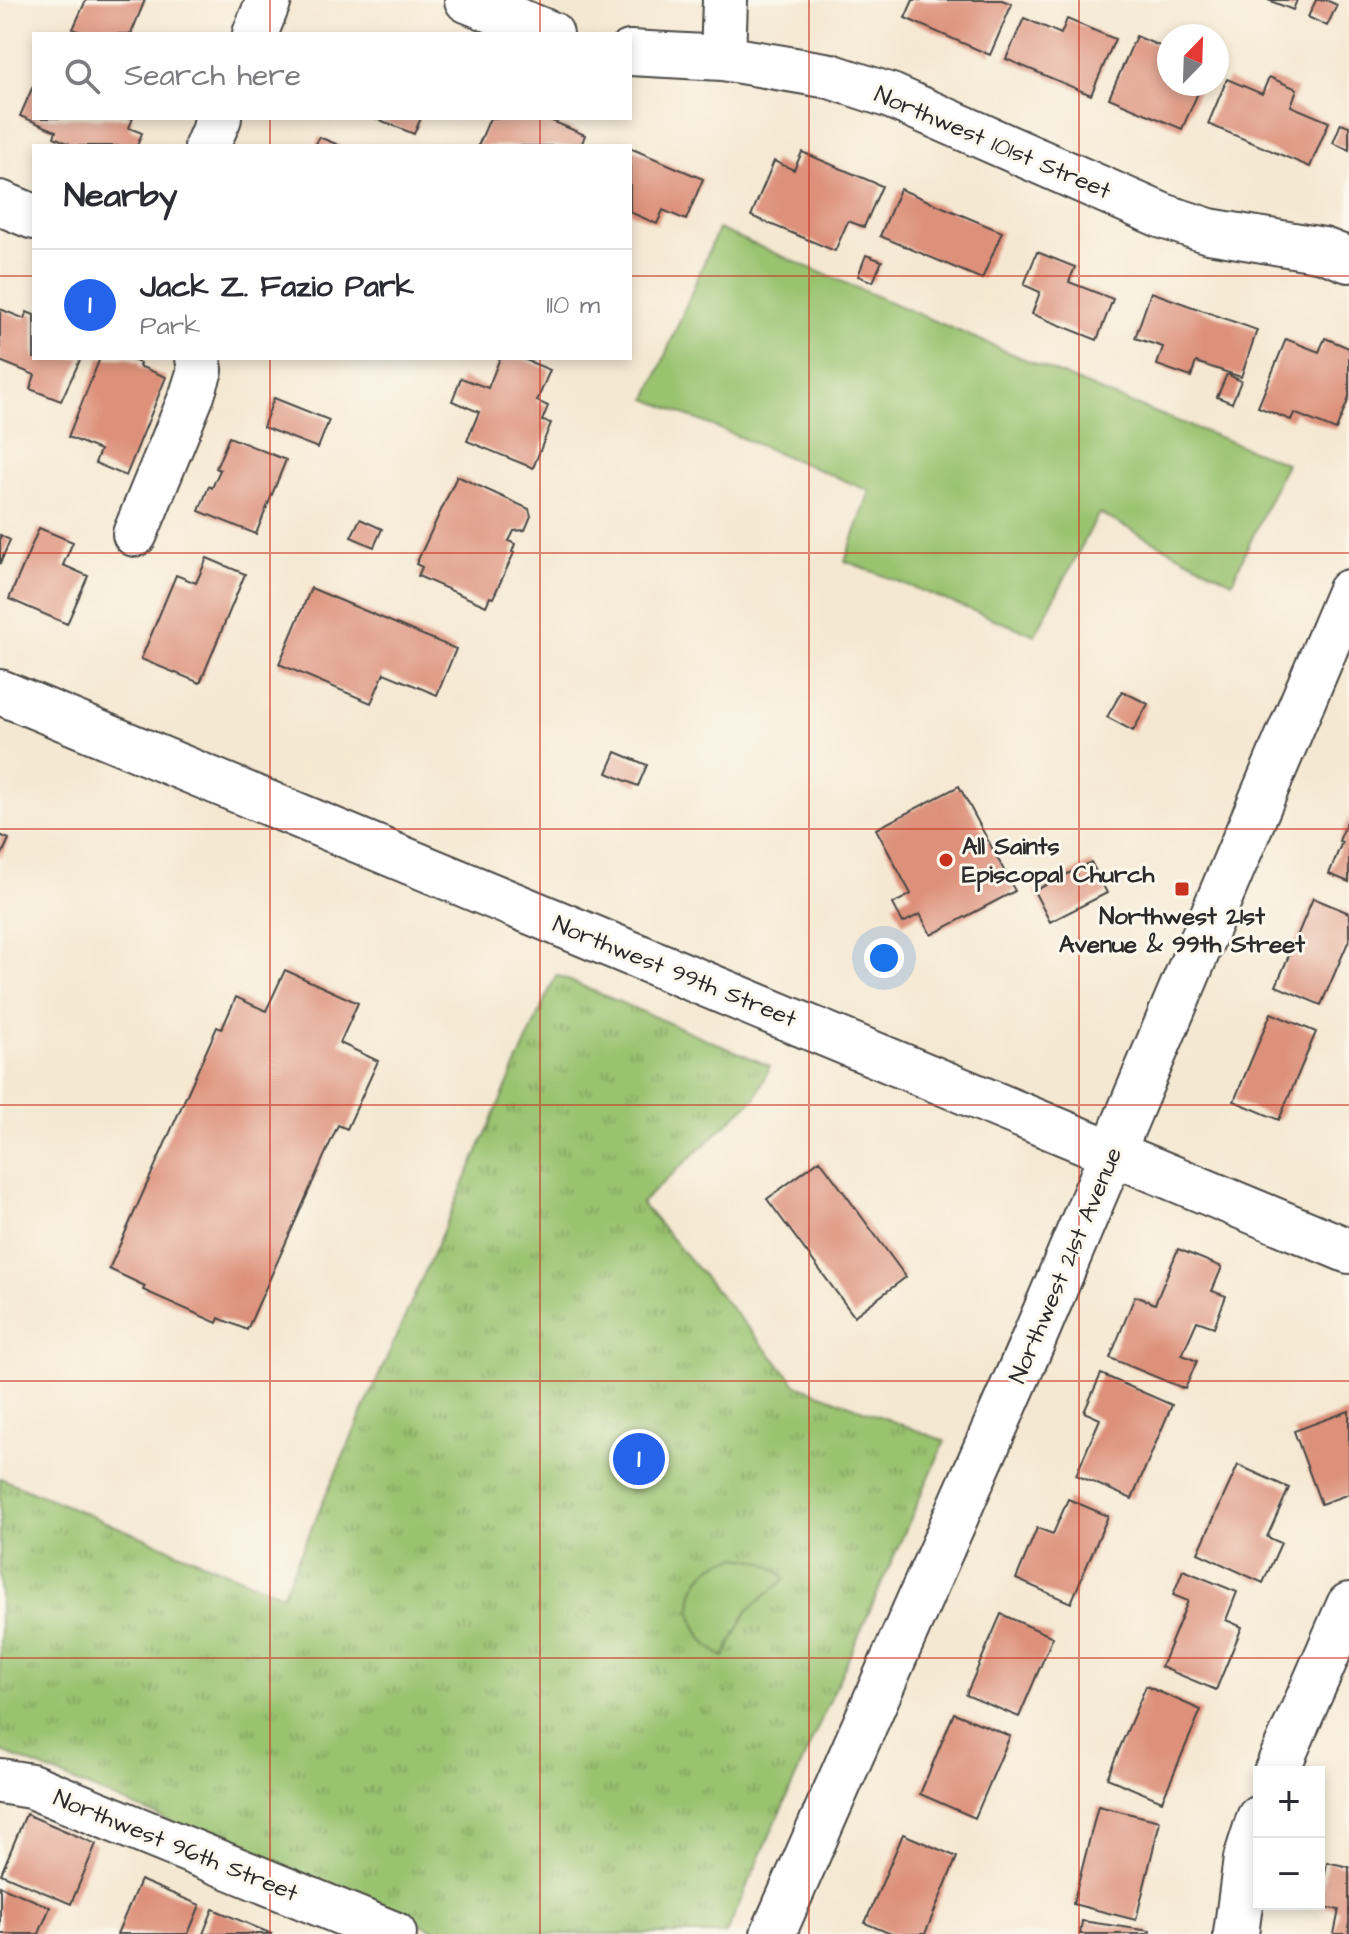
<!DOCTYPE html>
<meta charset="utf-8">
<style>
body{margin:0;font-family:"Architects Daughter",sans-serif;background:#f7f7f7;color:#2b2b33}
.controls{position:absolute;right:24px;bottom:24px;display:grid;overflow:hidden;border-radius:0px;box-shadow:0 4px 12px #0003}
.controls button{width:72px;height:72px;display:grid;place-items:center;padding:0;border:0;border-bottom:2px solid #e1e1e2;background:#fff;color:#2b2b33;font:40px sans-serif}
.compass{position:absolute;left:1157px;top:24px;width:72px;height:72px;border-radius:50%;background:#fff;box-shadow:0 4px 12px #0003;rotate:23deg}
.you{position:absolute;left:884px;top:958px;width:28px;height:28px;margin:-20px;border:6px solid #fff;border-radius:50%;background:#1a73e8;box-shadow:0 0 0 12px #1a73e833}
.badge{display:grid;place-items:center;width:52px;height:52px;border-radius:50%;background:#2563eb;color:#fff;font-size:26px;font-weight:700}
.pin{position:absolute;translate:-50% -50%;border:4px solid #fff;box-shadow:0 2px 8px #0006}
.list{margin:0;padding:0;list-style:none}
h2{display:flex;justify-content:space-between;align-items:center;height:104px;margin:0;padding:0 32px;font-size:34px}
h2 small{font-size:26px;font-weight:400;color:#7c7c81}
.list li{display:grid;grid-template-columns:52px 1fr auto;gap:24px;align-items:center;box-sizing:border-box;height:112px;padding:0 32px;border-top:2px solid #e1e1e2}
.list b{display:block;font-size:30px;white-space:nowrap}
.list p{margin:0;font-size:26px;white-space:nowrap;color:#7c7c81}
.list em{font-size:26px;font-style:normal;color:#7c7c81}
.icon{flex:none;width:44px;height:44px;fill:none;stroke:currentColor;stroke-width:2;stroke-linecap:round;stroke-linejoin:round}
.map{position:relative;flex:none;width:1349px;height:1934px;overflow:hidden}
.search{position:absolute;background:#fff;box-shadow:0 4px 12px #0003;left:32px;top:32px;width:600px;height:88px;display:flex;align-items:center;gap:20px;box-sizing:border-box;padding:0 28px;border-radius:0px;color:#7c7c81;font-size:30px}
.panel{position:absolute;background:#fff;box-shadow:0 4px 12px #0003;left:32px;top:144px;width:600px;height:216px;border-radius:0px}
.map>svg:first-child{display:block}
.grass{fill:url(#grass-tufts);stroke:#62774e;stroke-width:2}
.pitch{fill:#9ac370;stroke:#62774e;stroke-width:2}
.building{fill:#dd917a}
.lines{fill:none;stroke-linecap:round;stroke-linejoin:round}
.minor-casing{stroke:#494744;stroke-width:48}
.major-casing{stroke:#494744;stroke-width:48}
.minor{stroke:#fff;stroke-width:44}
.major{stroke:#fff;stroke-width:44}
.grid{fill:none;stroke:#c8321e;stroke-width:2;stroke-opacity:0.55}
.poi-dot{fill:#c8321e;stroke:#fbf7ec;stroke-width:3}
.labels{text-anchor:middle;stroke-width:6;stroke-linejoin:round;paint-order:stroke}
.street-label{font-size:24px;fill:#2b2b2b;stroke:#fbf7ec}
.poi-label{font-size:24px;font-weight:bold;fill:#2b2b2b;stroke:#fbf7ec;text-anchor:start}
</style>
<div class="map">
<svg width="1349" height="1934" viewBox="0 0 1349 1934">
<defs>
<pattern id="grass-tufts" width="24" height="20" patternUnits="userSpaceOnUse" patternTransform="scale(2)"><rect width="24" height="20" fill="#9ac370"/><path d="M3 7l-1-3M5 7V3M7 7l1-3M15 17l-1-3M17 17v-4M19 17l1-3" fill="none" stroke="#7e9f5c"/></pattern>
</defs>
<rect width="100%" height="100%" fill="#fbf7ec"/>
<filter id="ink" filterUnits="userSpaceOnUse"><feTurbulence type="fractalNoise" baseFrequency=".0125" numOctaves="2"/><feDisplacementMap in="SourceGraphic" scale="16" xChannelSelector="R" yChannelSelector="G"/><feConvolveMatrix kernelMatrix="1 2 1 2 8 2 1 2 1" color-interpolation-filters="sRGB"/></filter>
<filter id="wash" filterUnits="userSpaceOnUse"><feTurbulence type="fractalNoise" baseFrequency=".006" numOctaves="4" result="noise"/><feDisplacementMap in="SourceGraphic" scale="32" xChannelSelector="R" yChannelSelector="G"/><feGaussianBlur stdDeviation="1.8" result="paint"/><feColorMatrix in="noise" values="0 0 0 0 0 0 0 0 0 0 0 0 0 0 0 0 0 1.4 0 .05"/><feComposite in="paint" operator="in"/></filter>
<g filter="url(#wash)">
<rect width="100%" height="100%" fill="#f5e8d2"/>
<path class="grass" d="M 556,975 L 770,1066 L 756,1097 L 641,1203 L 797,1385 L 945,1441 L 726,1934 L 445,1934 L 0,1751 L 0,1478 L 282,1595 Z"/>
<path class="pitch" d="M 718,229 L 1102,392 L 1286,463 L 1232,582 L 1099,513 L 1035,635 L 845,561 L 870,491 L 647,399 Z
M 737,1557 C 758,1559 771,1562 785,1579 L 747,1611 L 724,1657 C 687,1638 677,1585 718,1563 C 724,1560 731,1559 737,1557 Z"/>
<g id="blocks">
<path class="building" d="M 86,0 L 145,0 L 131,34 L 85,34 L 73,29 Z
M 913,0 L 1002,0 L 1012,4 L 990,55 L 905,18 Z
M 1268,0 L 1297,0 L 1293,10 Z
M 1316,0 L 1326,0 L 1337,5 L 1327,26 L 1308,17 Z
M 1024,18 L 1061,34 L 1067,19 L 1115,39 L 1091,95 L 1006,59 Z
M 1136,36 L 1169,50 L 1169,84 L 1202,84 L 1182,129 L 1109,98 Z
M 1269,77 L 1297,89 L 1291,106 L 1329,122 L 1310,167 L 1208,124 L 1227,79 L 1262,94 Z
M 34,84 L 34,118 L 133,118 L 129,128 L 142,133 L 137,146 L 74,146 L 54,137 L 56,131 L 20,116 Z
M 375,118 L 421,118 L 414,134 Z
M 490,118 L 545,118 L 585,135 L 581,146 L 478,146 Z
M 1341,123 L 1349,126 L 1349,150 L 1333,143 Z
M 319,137 L 341,146 L 315,146 Z
M 630,148 L 703,179 L 686,220 L 663,210 L 657,224 L 630,212 Z
M 802,152 L 882,186 L 864,227 L 848,221 L 835,251 L 751,216 L 774,161 L 794,170 Z
M 900,189 L 1002,232 L 982,279 L 880,236 Z
M 1037,252 L 1075,267 L 1069,282 L 1113,299 L 1097,340 L 1032,314 L 1040,292 L 1024,285 Z
M 866,255 L 882,261 L 873,282 L 858,276 Z
M 1151,292 L 1257,330 L 1241,377 L 1196,362 L 1191,377 L 1157,365 L 1163,347 L 1135,338 Z
M 0,309 L 25,319 L 27,312 L 34,315 L 34,358 L 81,358 L 61,401 L 30,389 L 35,375 L 0,361 Z
M 1325,338 L 1349,348 L 1349,398 L 1336,430 L 1294,413 L 1291,420 L 1258,407 L 1286,339 L 1319,352 Z
M 100,358 L 127,358 L 140,363 L 139,366 L 166,377 L 126,476 L 95,463 L 100,450 L 68,437 Z
M 500,358 L 521,358 L 550,370 L 537,401 L 548,406 L 542,421 L 551,423 L 533,468 L 467,441 L 479,412 L 452,401 L 461,378 L 488,388 Z
M 1227,374 L 1241,381 L 1232,403 L 1217,397 Z
M 274,398 L 329,420 L 318,448 L 263,427 Z
M 229,437 L 286,460 L 256,534 L 199,511 L 209,486 L 212,488 L 220,470 L 216,468 Z
M 457,476 L 529,509 L 531,516 L 525,530 L 514,531 L 509,541 L 515,544 L 512,552 L 514,553 L 493,598 L 490,597 L 486,606 L 418,576 L 422,567 L 416,564 Z
M 360,519 L 382,529 L 374,547 L 351,537 Z
M 39,528 L 73,542 L 63,565 L 88,576 L 67,624 L 9,599 Z
M 0,535 L 10,540 L 0,564 Z
M 207,558 L 245,574 L 200,683 L 141,659 L 176,575 L 196,583 Z
M 311,588 L 456,649 L 437,695 L 384,673 L 371,703 L 279,664 Z
M 1122,691 L 1148,704 L 1133,731 L 1107,717 Z
M 616,752 L 647,765 L 638,786 L 607,773 Z
M 959,786 L 1015,891 L 931,935 L 920,914 L 903,923 L 893,904 L 911,894 L 876,829 Z
M 1349,816 L 1349,882 L 1329,874 L 1342,842 L 1339,841 Z
M 0,835 L 9,839 L 0,859 Z
M 1091,862 L 1107,893 L 1050,922 L 1034,891 Z
M 1313,898 L 1349,913 L 1349,940 L 1321,1005 L 1276,986 Z
M 285,970 L 358,1003 L 340,1043 L 378,1061 L 347,1129 L 338,1125 L 247,1330 L 219,1318 L 217,1323 L 143,1290 L 145,1286 L 109,1269 L 217,1027 L 222,1029 L 236,997 L 266,1011 Z
M 1271,1013 L 1316,1032 L 1279,1120 L 1234,1101 Z
M 820,1160 L 906,1277 L 854,1316 L 767,1199 Z
M 1178,1249 L 1222,1267 L 1212,1291 L 1226,1296 L 1214,1327 L 1197,1321 L 1182,1355 L 1197,1361 L 1185,1389 L 1110,1358 L 1135,1296 L 1155,1304 Z
M 1101,1374 L 1172,1405 L 1132,1499 L 1076,1475 L 1100,1419 L 1084,1412 Z
M 1349,1411 L 1349,1494 L 1321,1504 L 1294,1431 Z
M 1238,1465 L 1289,1488 L 1267,1537 L 1281,1543 L 1263,1583 L 1198,1553 Z
M 1068,1499 L 1108,1516 L 1071,1603 L 1016,1579 L 1037,1528 L 1053,1534 Z
M 1183,1570 L 1237,1592 L 1226,1620 L 1242,1627 L 1216,1690 L 1161,1667 L 1188,1601 L 1173,1595 Z
M 1001,1614 L 1053,1637 L 1019,1717 L 966,1695 Z
M 1146,1686 L 1201,1710 L 1162,1801 L 1107,1778 Z
M 954,1713 L 1010,1736 L 975,1818 L 920,1794 Z
M 1098,1806 L 1160,1821 L 1136,1920 L 1073,1904 Z
M 26,1814 L 96,1844 L 71,1904 L 1,1874 Z
M 903,1834 L 957,1857 L 925,1934 L 891,1934 L 865,1923 Z
M 1327,1862 L 1349,1867 L 1349,1934 L 1334,1934 L 1339,1910 L 1319,1906 Z
M 140,1880 L 200,1905 L 188,1934 L 117,1934 Z
M 0,1886 L 50,1907 L 39,1934 L 0,1934 Z
M 213,1909 L 272,1934 L 203,1934 Z
M 1082,1921 L 1150,1931 L 1149,1934 L 1080,1934 Z"/>
</g>
</g>
<g filter="url(#ink)">
<use href="#blocks" fill-opacity="0" stroke="#494744" stroke-width="2"/>
<g class="lines">
<defs>
<path id="minor" d="M 467,0 L 551,34
M 255,34 L 269,0
M 630,53 L 723,58 L 830,76 L 891,96 L 1163,216 L 1209,231 L 1323,250 L 1349,260
M 723,58 L 725,0
M 207,146 L 219,118
M 0,203 L 34,217
M 135,534 L 192,395 L 200,370 L 198,358
M 1276,1772 L 1349,1605
M 0,1781 L 31,1786 L 394,1934
M 773,1934 L 1032,1343 L 1349,592
M 1236,1934 L 1246,1859 L 1259,1818"/>
<path id="major" d="M 0,692 L 1349,1251"/>
</defs>
<use href="#minor" class="minor-casing"/>
<use href="#major" class="major-casing"/>
<use href="#minor" class="minor"/>
<use href="#major" class="major"/>
</g>
</g>
<path class="grid" d="M 270,0 L 270,34M 540,0 L 540,34M 809,0 L 809,1934M 1079,0 L 1079,1934M 270,118 L 270,146M 540,118 L 540,146M 0,276 L 34,276M 630,276 L 1349,276M 270,358 L 270,1934M 540,358 L 540,1934M 0,553 L 1349,553M 0,829 L 1349,829M 0,1105 L 1349,1105M 0,1381 L 1349,1381M 0,1658 L 1349,1658"/>
<g class="poi-dot">
<circle cx="946" cy="860" r="8"/>
<rect x="1174" y="881" width="16" height="16" rx="4"/>
</g>
<g class="labels">
<g class="street-label">
<text transform="translate(993 142) rotate(23)" y="8">Northwest 101st Street</text>
<text transform="translate(675 971) rotate(22)" y="8">Northwest 99th Street</text>
<text transform="translate(1065 1265) rotate(-67)" y="8">Northwest 21st Avenue</text>
<text transform="translate(176 1845) rotate(22)" y="8">Northwest 96th Street</text>
</g>
<g class="poi-label">
<text x="962" y="854">All Saints<tspan x="962" dy="28">Episcopal Church</tspan></text>
<text x="1182" y="924" text-anchor="middle">Northwest 21st<tspan x="1182" dy="28">Avenue &amp; 99th Street</tspan></text>
</g>
</g>
</svg>
<div class="controls">
<button>+</button>
<button>−</button>
</div>
<svg class="compass" viewBox="-18 -18 36 36"><path d="M0-13l5 13h-10z" fill="#e53935"/><path d="M0 13l5-13h-10z" fill="#7c7c81"/></svg>
<div class="you"></div>
<div class="pin badge" style="left:639px;top:1459px">1</div>
<div class="search"><svg class="icon" aria-label="search" viewBox="0 0 24 24"><circle cx="10" cy="10" r="6"/><path d="M15 15l6 6"/></svg>Search here</div>
<section class="panel">
<h2>Nearby<small></small></h2>
<ul class="list">
<li><span class="badge">1</span><div><b>Jack Z. Fazio Park</b><p>Park</p></div><em>110 m</em></li>
</ul>
</section>
</div>
